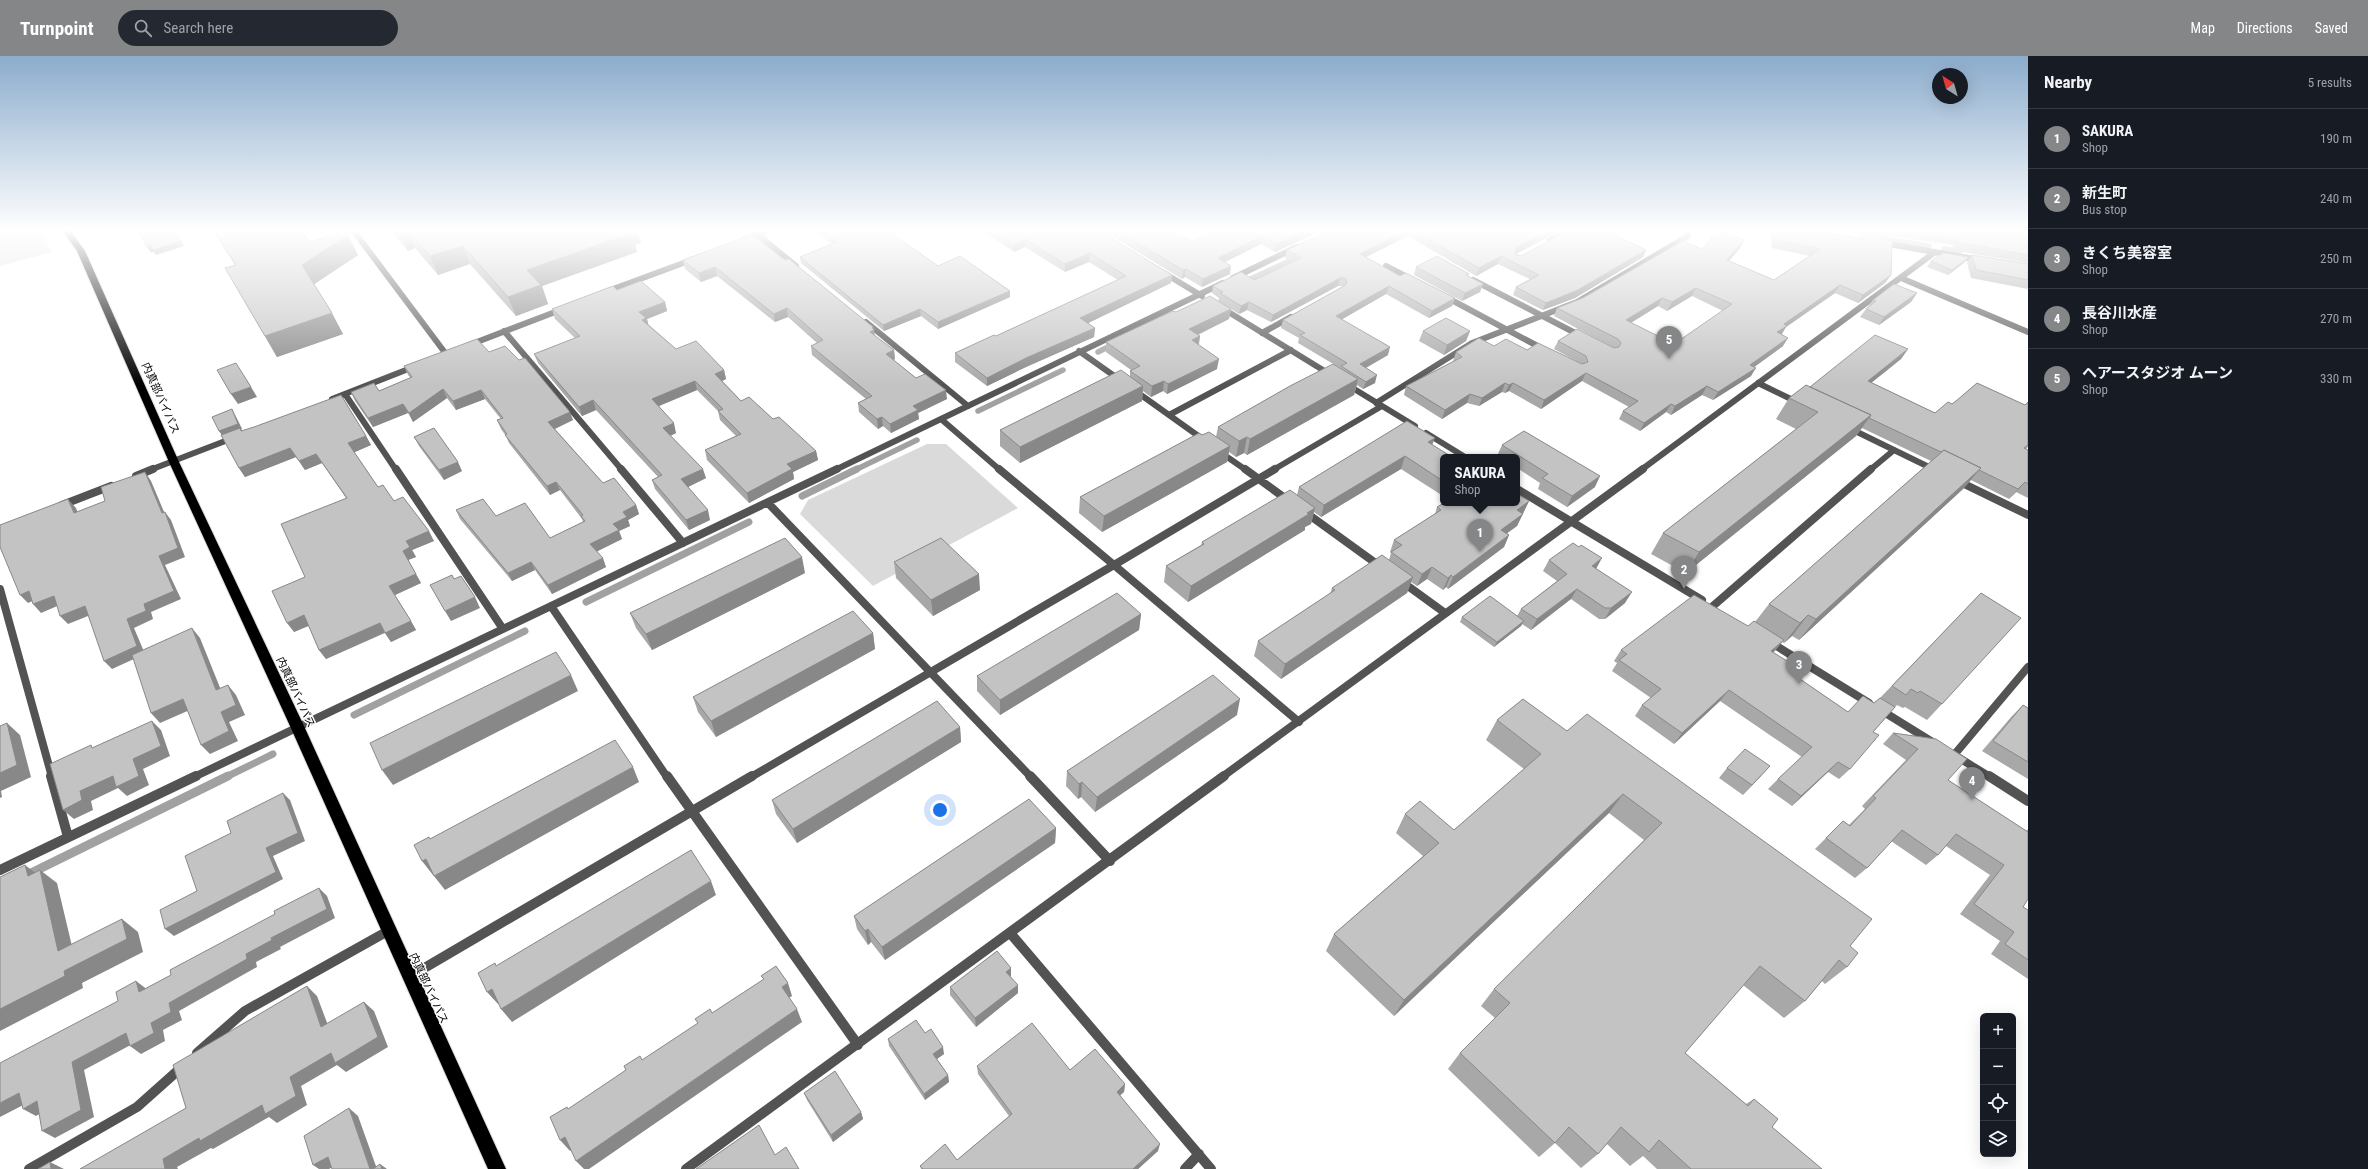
<!DOCTYPE html>
<meta charset="utf-8">
<style>
body{margin:0;font-family:"Roboto Condensed","Noto Sans JP",sans-serif;background:#242831;color:#f1f3f6}
.controls{position:absolute;right:12px;bottom:12px;display:grid;overflow:hidden;border-radius:6px;box-shadow:0 4px 16px #0002}
.controls button{width:36px;height:36px;display:grid;place-items:center;padding:0;border:0;border-bottom:1px solid #363941;background:#171b24;color:#f1f3f6;font:20px sans-serif}
.compass{position:absolute;left:1932px;top:12px;width:36px;height:36px;border-radius:50%;background:#171b24;box-shadow:0 4px 16px #0002;rotate:323deg}
.you{position:absolute;left:940px;top:754px;width:14px;height:14px;margin:-10px;border:3px solid #fff;border-radius:50%;background:#1a73e8;box-shadow:0 0 0 6px #1a73e833}
.badge{display:grid;place-items:center;width:26px;height:26px;border-radius:50%;background:#858687;color:#fff;font-size:13px;font-weight:700}
.pin{position:absolute;translate:-50% -33px;filter:drop-shadow(0 1px 2px #0008)}
.pin::after{content:'';position:absolute;top:21px;width:14px;height:12px;background:inherit;clip-path:polygon(0 0,100% 0,50% 100%)}
.popup{position:absolute;left:1440px;top:398px;width:80px;height:52px;box-sizing:border-box;display:grid;place-content:center;border-radius:6px;background:#171b24;filter:drop-shadow(0 1px 3px #0005);font-size:13px;white-space:nowrap;color:#9ea1a6}
.popup b{font-size:15px;color:#f1f3f6}
.popup::after{content:'';position:absolute;left:50%;top:100%;margin-left:-8px;border:8px solid transparent;border-top-color:#171b24}
.list{margin:0;padding:0;list-style:none}
h2{display:flex;justify-content:space-between;align-items:center;height:52px;margin:0;padding:0 16px;font-size:17px}
h2 small{font-size:13px;font-weight:400;color:#9ea1a6}
.list li{display:grid;grid-template-columns:26px 1fr auto;gap:12px;align-items:center;box-sizing:border-box;height:60px;padding:0 16px;border-top:1px solid #363941}
.list b{display:block;font-size:15px;white-space:nowrap}
.list p{margin:0;font-size:13px;white-space:nowrap;color:#9ea1a6}
.list em{font-size:13px;font-style:normal;color:#9ea1a6}
.icon{flex:none;width:22px;height:22px;fill:none;stroke:currentColor;stroke-width:2;stroke-linecap:round;stroke-linejoin:round}
.map{position:relative;flex:none;width:2028px;height:1113px;overflow:hidden}
header{display:flex;align-items:center;gap:24px;box-sizing:border-box;height:56px;padding:0 20px;background:#858687;color:#fff}
header strong{font-size:19px}
nav{display:flex;gap:22px;margin-inline-start:auto;font-size:14px}
.search{width:280px;height:36px;background:#242831;display:flex;align-items:center;gap:10px;box-sizing:border-box;padding:0 14px;border-radius:22px;color:#9ea1a6;font-size:15px}
main{display:flex}
aside{flex:1;background:#171b24}
.map>svg:first-child{display:block}
.green{fill:#dadada}
.lines{fill:none;stroke-linecap:round;stroke-linejoin:round}
.stream-far2{stroke:#a1a1a1;stroke-width:5.5}
.stream-far1{stroke:#a1a1a1;stroke-width:7}
.stream{stroke:#a1a1a1;stroke-width:9}
.highway-casing{stroke:#dbdbdb;stroke-width:2}
.street-far2{stroke:#535353;stroke-width:6}
.street-far1{stroke:#535353;stroke-width:8}
.street{stroke:#535353;stroke-width:10}
.highway{fill:#000;fill-rule:evenodd}
.wall{fill:#a8a8a8;fill-rule:evenodd}
.shaded-wall{fill:#888}
.building{fill:#c3c3c3;stroke:#888;fill-rule:evenodd}
.labels{text-anchor:middle;stroke-width:3;stroke-linejoin:round;paint-order:stroke}
.street-label{font-size:11px;fill:#000;stroke:#fff}
</style>
<header>
<strong>Turnpoint</strong>
<div class="search"><svg class="icon" aria-label="search" viewBox="0 0 24 24"><circle cx="10" cy="10" r="6"/><path d="M15 15l6 6"/></svg>Search here</div>
<nav><a>Map</a><a>Directions</a><a>Saved</a></nav>
</header>
<main>
<div class="map">
<svg width="2028" height="1113" viewBox="0 0 2028 1113">
<rect width="100%" height="100%" fill="#fff"/>
<path class="green" d="M 0,174 L 40,174 L 52,196 L 0,210 Z
M 927,388 L 946,388 L 1018,452 L 873,530 L 800,458 L 808,444 Z"/>
<g class="lines">
<path class="stream-far2" d="M 1880,182 L 1929,190
M 1944,193 L 1960,195
M 1244,226 L 1298,201
M 1098,296 L 1114,288
M 978,355 L 1063,314
M 855,414 L 917,384"/>
<path class="stream-far1" d="M 802,440 L 857,413
M 586,546 L 749,466
M 354,659 L 525,575
M 226,721 L 273,698"/>
<path class="stream" d="M 25,820 L 228,720"/>
<defs>
<path id="highway" d="M 62,174 L 70,174 L 85,195 L 179,406 L 304,670 L 506,1113 L 488,1113 L 290,670 L 169,406 L 77,195 Z"/>
</defs>
<use href="#highway" class="highway-casing"/>
<path class="street-far2" d="M 353,174 L 446,298
M 752,174 L 796,210
M 744,183 L 769,174
M 1550,184 L 1569,174
M 1883,187 L 1980,204
M 1386,210 L 1411,223
M 1164,217 L 1202,240
M 1233,222 L 1297,191
M 1901,222 L 2028,276
M 1473,224 L 1581,280
M 605,236 L 694,203
M 1446,241 L 1545,294
M 1222,252 L 1331,319
M 866,266 L 968,350
M 504,275 L 622,414
M 1262,277 L 1291,261
M 469,289 L 563,253
M 1079,295 L 1120,324
M 1758,327 L 1799,347
M 1346,328 L 1415,370
M 1134,334 L 1204,384
M 345,338 L 396,414
M 332,343 L 416,310
M 1376,347 L 1472,287 L 1577,246 L 1688,180 L 1688,174
M 1169,359 L 1291,294
M 941,363 L 1000,414
M 1849,372 L 1935,414
M 1426,377 L 1465,401
M 1220,396 L 1246,414
M 150,414 L 233,382
M 835,414 L 1223,227
M 1273,414 L 1382,350
M 1641,414 L 1935,196
M 1870,414 L 1894,394"/>
<path class="street-far1" d="M 396,413 L 503,573
M 621,413 L 683,487
M 1245,413 L 1289,445
M 1275,413 L 1114,509 L 1299,666
M 136,420 L 153,413
M 1958,425 L 2028,459
M 1517,433 L 1702,544
M 768,447 L 1031,721
M 62,449 L 111,430
M 1305,456 L 1381,511
M 1401,525 L 1445,557
M 0,533 L 52,721
M 551,550 L 667,721
M 1713,550 L 1871,413
M 1770,586 L 1869,647
M 1879,653 L 1934,687
M 1954,699 L 2028,611
M 1956,700 L 1990,721
M 194,721 L 837,413
M 751,721 L 1114,509 L 999,413
M 1222,721 L 1643,413"/>
<path class="street" d="M 51,720 L 68,781
M 667,720 L 858,989
M 1030,720 L 1110,805
M 1989,720 L 2028,745
M 0,814 L 196,720
M 1011,878 L 1211,1113
M 409,921 L 752,720
M 197,997 L 245,955 L 388,875
M 29,1113 L 137,1051 L 183,1010
M 686,1113 L 1224,720
M 1185,1113 L 1199,1098"/>
<use href="#highway" class="highway"/>
</g>
<path class="wall" d="M 213,174 L 284,175 L 310,186 L 358,199 L 314,228 L 343,278 L 277,301 L 225,212 L 235,209 Z
M 390,174 L 637,174 L 641,187 L 635,189 L 637,196 L 542,230 L 548,248 L 516,260 L 470,208 L 438,219 L 415,192 L 408,195 Z
M 814,174 L 887,174 L 938,210 L 1010,235 L 1010,241 L 938,273 L 921,260 L 884,275 L 801,207 L 800,201 L 832,188 Z
M 982,174 L 1098,174 L 1172,219 L 1171,227 L 1088,267 L 1095,272 L 1094,281 L 1026,311 L 987,330 L 955,306 L 955,297 L 996,280 L 1118,224 L 1089,206 L 1065,216 L 1025,191 L 1014,196 Z
M 1102,174 L 1171,174 L 1192,185 L 1216,174 L 1323,174 L 1275,196 L 1261,188 L 1225,206 L 1230,218 L 1202,231 L 1185,221 L 1182,223 Z
M 1331,174 L 1561,174 L 1515,198 L 1521,200 L 1606,175 L 1646,194 L 1643,201 L 1575,242 L 1543,254 L 1513,239 L 1516,231 L 1530,223 L 1498,208 L 1476,220 L 1408,180 L 1366,201 L 1400,220 L 1455,242 L 1452,250 L 1429,262 L 1386,238 L 1342,263 L 1388,299 L 1366,312 L 1375,327 L 1363,333 L 1357,329 L 1354,339 L 1247,399 L 1244,397 L 1236,401 L 1229,396 L 1227,406 L 1102,476 L 1079,457 L 1080,441 L 1202,379 L 1216,381 L 1218,371 L 1340,312 L 1298,287 L 1299,282 L 1281,272 L 1283,264 L 1343,231 L 1343,230 L 1338,230 L 1271,266 L 1247,254 L 1239,258 L 1218,245 L 1219,242 L 1212,237 L 1213,230 L 1254,224 L 1292,206 L 1285,202 L 1287,194 Z
M 1770,174 L 1810,174 L 1860,182 L 1861,180 L 1891,219 L 1885,227 L 1858,247 L 1835,237 L 1786,271 L 1781,278 L 1783,290 L 1754,311 L 1751,320 L 1713,344 L 1702,339 L 1671,359 L 1666,356 L 1640,375 L 1619,363 L 1623,355 L 1629,351 L 1582,325 L 1541,353 L 1509,335 L 1505,337 L 1502,336 L 1479,350 L 1467,347 L 1442,363 L 1404,339 L 1406,330 L 1454,305 L 1453,305 L 1456,296 L 1494,290 L 1527,294 L 1582,308 L 1554,293 L 1558,285 L 1614,292 L 1554,260 L 1557,252 L 1702,193 L 1744,184 L 1740,192 L 1729,205 L 1774,224 L 1810,200 L 1772,192 ZM 1692,240 L 1723,255 L 1674,288 L 1631,267 L 1658,250 L 1667,255 Z
M 1851,174 L 2028,174 L 2028,207 L 1950,194 L 1954,189 L 1890,180 L 1888,183 L 1852,177 Z
M 751,179 L 873,271 L 875,280 L 894,294 L 895,303 L 894,304 L 916,322 L 947,343 L 918,357 L 919,363 L 891,377 L 883,370 L 878,373 L 859,356 L 858,347 L 866,343 L 812,299 L 811,290 L 817,287 L 788,261 L 775,266 L 717,220 L 701,226 L 685,213 L 683,204 Z
M 1972,199 L 2028,208 L 2028,233 L 1971,222 L 1967,206 Z
M 1931,205 L 1965,206 L 1948,219 L 1927,211 Z
M 1416,211 L 1468,220 L 1483,228 L 1480,236 L 1462,245 L 1414,219 Z
M 617,234 L 665,246 L 667,255 L 647,263 L 648,268 L 676,293 L 724,314 L 726,323 L 722,325 L 741,345 L 773,363 L 816,395 L 818,404 L 793,416 L 794,423 L 749,447 L 707,404 L 705,394 L 736,380 L 720,364 L 718,355 L 697,334 L 659,350 L 676,377 L 670,380 L 706,422 L 688,431 L 710,464 L 689,474 L 655,433 L 652,424 L 658,421 L 596,354 L 582,360 L 538,307 L 534,298 L 575,282 L 555,263 L 552,253 Z
M 1917,237 L 1911,246 L 1879,269 L 1860,261 L 1866,253 L 1868,251 L 1873,244 Z
M 1231,253 L 1229,263 L 1198,279 L 1200,280 L 1199,289 L 1217,313 L 1167,338 L 1163,335 L 1151,341 L 1143,335 L 1142,345 L 1020,407 L 1000,390 L 1000,374 L 1130,320 L 1130,315 L 1131,314 L 1106,296 L 1106,286 L 1176,256 Z
M 1423,275 L 1470,275 L 1466,285 L 1444,299 L 1419,285 Z
M 1908,293 L 1901,303 L 1871,327 L 1935,357 L 1952,348 L 2025,349 L 2028,346 L 2028,391 L 2026,393 L 2028,394 L 2028,442 L 2016,436 L 2009,443 L 1971,424 L 1963,433 L 1799,584 L 1792,580 L 1784,587 L 1782,586 L 1773,596 L 1801,624 L 1848,656 L 1874,647 L 1880,642 L 1981,537 L 1942,648 L 1927,664 L 1905,651 L 1903,652 L 1897,649 L 1873,676 L 1850,713 L 1839,723 L 1828,716 L 1792,750 L 1768,733 L 1778,723 L 1802,701 L 1720,645 L 1674,688 L 1635,660 L 1642,649 L 1651,642 L 1612,615 L 1617,607 L 1614,605 L 1621,594 L 1748,570 L 1755,566 L 1769,548 L 1931,405 L 1862,372 L 1856,380 L 1686,517 L 1651,498 L 1663,477 L 1796,373 L 1776,363 L 1789,342 L 1810,331 Z
M 489,296 L 573,364 L 555,373 L 603,427 L 636,449 L 639,458 L 628,464 L 630,470 L 619,475 L 622,483 L 597,495 L 606,511 L 552,538 L 535,514 L 512,525 L 460,463 L 456,454 L 496,460 L 550,482 L 583,466 L 582,463 L 560,434 L 550,439 L 509,387 L 506,380 L 501,373 L 497,364 L 501,363 L 485,343 L 456,354 L 447,342 L 413,366 L 408,357 L 373,371 L 355,345 L 351,336 L 379,335 L 411,322 L 408,319 L 404,310 Z
M 235,359 L 242,373 L 241,373 L 242,375 L 366,380 L 371,389 L 354,396 L 378,431 L 394,445 L 434,485 L 412,494 L 416,501 L 408,504 L 421,527 L 395,539 L 416,574 L 391,586 L 385,577 L 326,603 L 319,594 L 309,569 L 294,576 L 305,521 L 346,442 L 322,407 L 305,414 L 296,401 L 245,421 L 239,412 L 222,379 L 219,375 Z
M 414,381 L 462,415 L 444,424 L 419,390 Z
M 1432,388 L 1443,401 L 1443,440 L 1401,413 L 1321,461 L 1314,456 L 1311,468 L 1305,471 L 1305,474 L 1188,546 L 1164,526 L 1166,510 L 1201,489 L 1202,486 L 1297,439 L 1299,431 Z
M 1502,389 L 1595,431 L 1567,451 L 1538,433 L 1540,427 L 1517,412 L 1517,401 L 1499,401 L 1497,400 Z
M 1529,445 L 1517,470 L 1507,477 L 1509,479 L 1504,491 L 1448,533 L 1446,531 L 1443,534 L 1427,523 L 1417,530 L 1411,526 L 1407,537 L 1281,623 L 1254,600 L 1258,585 L 1330,538 L 1332,532 L 1389,504 L 1391,497 L 1390,496 L 1394,484 L 1435,458 L 1437,451 Z
M 1579,491 L 1596,513 L 1625,547 L 1605,563 L 1599,563 L 1571,543 L 1531,574 L 1522,568 L 1521,570 L 1494,591 L 1460,566 L 1462,561 L 1517,560 L 1521,553 L 1557,525 L 1543,515 L 1549,504 Z
M 894,506 L 980,534 L 933,560 L 896,522 Z
M 805,517 L 652,594 L 636,572 L 630,557 Z
M 1141,558 L 1139,574 L 1000,659 L 977,635 L 977,620 Z
M 873,577 L 875,593 L 716,681 L 698,656 L 693,641 Z
M 1523,643 L 1850,890 L 1847,911 L 1825,928 L 1822,925 L 1805,945 L 1784,962 L 1743,929 L 1685,997 L 1746,1048 L 1754,1043 L 1772,1071 L 1822,1113 L 1657,1113 L 1643,1100 L 1630,1110 L 1607,1088 L 1598,1098 L 1581,1112 L 1555,1087 L 1539,1101 L 1448,1013 L 1460,997 L 1495,962 L 1481,950 L 1494,933 L 1644,784 L 1609,757 L 1394,960 L 1326,895 L 1334,878 L 1423,800 L 1396,777 L 1405,758 L 1454,774 L 1524,713 L 1486,684 L 1497,664 Z
M 2023,649 L 2028,652 L 2028,723 L 1982,695 L 2012,660 Z
M 1237,659 L 1095,756 L 1081,741 L 1078,743 L 1066,730 L 1067,715 Z
M 960,671 L 961,686 L 797,787 L 776,758 L 772,744 Z
M 1893,677 L 1936,683 L 1948,724 L 2026,775 L 2028,773 L 2028,843 L 2023,851 L 2028,854 L 2028,923 L 1991,898 L 2000,885 L 1960,858 L 1990,819 L 1946,790 L 1938,799 L 1926,809 L 1891,785 L 1867,812 L 1855,822 L 1815,793 L 1843,765 L 1849,769 L 1865,753 L 1862,750 L 1906,704 L 1883,688 Z
M 1727,712 L 1761,720 L 1743,739 L 1719,722 Z
M 1056,772 L 1055,787 L 885,904 L 871,886 L 868,889 L 857,873 L 854,860 Z
M 1011,920 L 1011,921 L 1018,937 L 976,971 L 950,939 L 950,931 Z
M 925,977 L 944,998 L 937,1003 L 948,1019 L 949,1026 L 925,1044 L 889,990 L 888,983 Z
M 977,1010 L 1070,1014 L 1125,1028 L 1124,1036 L 1120,1039 L 1158,1095 L 1138,1113 L 921,1113 L 920,1110 L 957,1104 L 1009,1060 L 978,1018 Z
M 804,1037 L 861,1056 L 863,1063 L 833,1086 L 807,1044 Z"/>
<path class="shaded-wall" d="M 369,174 L 378,174 L 370,176 Z
M 407,174 L 415,192 L 408,195 L 399,176 Z
M 627,174 L 637,174 L 641,187 L 635,189 L 637,196 L 542,230 L 548,248 L 516,260 L 508,241 L 527,214 Z
M 1307,174 L 1323,174 L 1275,196 L 1277,188 Z
M 1407,174 L 1409,174 L 1408,180 L 1358,205 L 1360,198 Z
M 1550,174 L 1561,174 L 1514,199 L 1517,191 Z
M 348,179 L 358,199 L 313,229 L 302,209 Z
M 1262,180 L 1261,188 L 1217,210 L 1218,202 Z
M 1025,183 L 1025,191 L 1014,196 L 1014,188 Z
M 1744,184 L 1740,192 L 1723,212 L 1727,204 Z
M 181,185 L 184,190 L 156,199 L 154,196 L 151,197 L 147,191 Z
M 463,190 L 470,208 L 438,219 L 430,200 Z
M 1646,194 L 1643,201 L 1575,242 L 1543,254 L 1546,247 Z
M 1090,197 L 1089,206 L 1065,216 L 1065,208 Z
M 1501,200 L 1498,208 L 1476,220 L 1479,212 Z
M 1969,201 L 1965,206 L 1948,219 L 1952,214 Z
M 1231,210 L 1230,218 L 1202,231 L 1203,223 Z
M 715,211 L 717,220 L 701,226 L 699,217 Z
M 1186,213 L 1185,221 L 1182,223 L 1183,214 Z
M 1172,219 L 1171,227 L 1080,271 L 1080,262 Z
M 1891,219 L 1885,227 L 1858,247 L 1863,239 Z
M 1340,222 L 1338,230 L 1271,266 L 1273,259 Z
M 1483,228 L 1480,236 L 1462,245 L 1465,237 Z
M 1840,229 L 1835,237 L 1786,271 L 1782,278 L 1772,285 L 1777,276 L 1784,268 Z
M 1389,230 L 1386,238 L 1334,268 L 1336,260 Z
M 1696,232 L 1692,240 L 1667,255 L 1672,246 Z
M 1010,235 L 1010,241 L 938,273 L 938,266 Z
M 1917,237 L 1911,246 L 1879,269 L 1884,261 Z
M 1455,242 L 1452,250 L 1429,262 L 1432,255 Z
M 1662,242 L 1658,250 L 1622,272 L 1626,264 Z
M 665,246 L 667,255 L 647,263 L 649,271 L 645,273 L 639,256 Z
M 1249,246 L 1247,254 L 1239,258 L 1241,250 Z
M 787,252 L 788,261 L 775,266 L 774,258 Z
M 920,253 L 921,260 L 884,275 L 883,269 Z
M 1231,253 L 1229,263 L 1188,283 L 1189,273 Z
M 332,257 L 343,278 L 277,301 L 265,280 Z
M 873,271 L 874,274 L 875,283 L 870,276 L 872,272 Z
M 1095,272 L 1094,281 L 1026,311 L 987,330 L 987,322 L 1026,302 Z
M 1470,275 L 1466,285 L 1444,299 L 1447,289 Z
M 1200,280 L 1198,290 L 1192,284 Z
M 1788,282 L 1783,290 L 1746,317 L 1750,309 Z
M 1390,291 L 1388,299 L 1358,316 L 1360,308 Z
M 1908,293 L 1901,303 L 1861,335 L 1868,325 Z
M 894,294 L 895,303 L 887,307 L 886,298 Z
M 1219,303 L 1217,313 L 1167,338 L 1168,328 Z
M 1756,312 L 1751,320 L 1713,344 L 1718,336 Z
M 724,314 L 726,323 L 718,327 L 715,318 Z
M 1586,317 L 1582,325 L 1541,353 L 1544,344 Z
M 1377,319 L 1375,327 L 1363,333 L 1366,326 Z
M 1358,323 L 1354,339 L 1247,399 L 1250,383 Z
M 695,325 L 697,334 L 654,352 L 652,343 Z
M 1164,325 L 1163,335 L 1151,341 L 1152,330 Z
M 1505,327 L 1502,336 L 1479,350 L 1482,342 Z
M 1513,327 L 1509,335 L 1505,337 L 1509,329 Z
M 1143,330 L 1142,345 L 1020,407 L 1020,391 Z
M 1707,330 L 1702,339 L 1671,359 L 1675,350 Z
M 251,331 L 257,341 L 238,348 L 231,338 Z
M 443,333 L 447,342 L 413,366 L 409,357 Z
M 481,334 L 485,343 L 456,354 L 453,345 Z
M 946,334 L 947,343 L 918,357 L 919,363 L 891,377 L 890,368 L 913,350 Z
M 1470,338 L 1467,347 L 1442,363 L 1445,354 Z
M 593,344 L 596,354 L 582,360 L 579,351 Z
M 403,348 L 408,357 L 373,371 L 368,362 Z
M 1671,348 L 1666,356 L 1640,375 L 1644,367 Z
M 232,353 L 242,373 L 241,373 L 246,382 L 223,380 L 219,375 Z
M 570,356 L 573,364 L 552,374 L 548,366 Z
M 1871,359 L 1856,380 L 1686,517 L 1699,496 Z
M 882,361 L 883,370 L 878,373 L 877,363 Z
M 674,367 L 676,377 L 666,382 L 663,372 Z
M 366,380 L 371,389 L 353,397 L 348,387 Z
M 1247,381 L 1244,397 L 1236,401 L 1239,385 Z
M 1435,382 L 1430,394 L 1428,386 Z
M 1230,390 L 1227,406 L 1102,476 L 1104,460 Z
M 290,392 L 296,401 L 245,421 L 239,412 Z
M 816,395 L 818,404 L 793,416 L 794,423 L 749,447 L 747,437 L 787,408 Z
M 316,398 L 322,407 L 305,414 L 299,405 Z
M 1405,400 L 1401,413 L 1321,461 L 1324,449 Z
M 458,406 L 462,415 L 444,424 L 439,414 Z
M 1981,412 L 1963,433 L 1799,584 L 1816,563 Z
M 703,413 L 706,422 L 684,433 L 681,423 Z
M 145,416 L 151,425 L 167,463 L 165,456 L 171,464 L 185,501 L 165,509 L 181,543 L 151,556 L 153,563 L 134,572 L 145,598 L 112,613 L 104,605 L 127,563 L 144,548 L 162,457 Z
M 1600,420 L 1595,431 L 1567,451 L 1572,440 Z
M 556,426 L 560,434 L 550,439 L 547,430 Z
M 2025,426 L 2016,436 L 2009,443 L 2018,433 Z
M 68,443 L 76,452 L 81,465 L 74,457 Z
M 1529,445 L 1517,470 L 1495,486 L 1501,474 L 1517,454 Z
M 636,449 L 639,458 L 628,464 L 630,470 L 619,475 L 622,483 L 594,497 L 590,488 L 613,468 L 623,456 Z
M 1315,452 L 1311,468 L 1305,471 L 1305,474 L 1188,546 L 1191,530 Z
M 708,454 L 710,464 L 689,474 L 686,464 Z
M 429,475 L 434,485 L 412,494 L 416,501 L 408,504 L 421,527 L 395,539 L 389,530 L 406,485 Z
M 1509,479 L 1504,491 L 1448,533 L 1453,521 Z
M 802,501 L 805,517 L 652,594 L 646,578 Z
M 603,502 L 606,511 L 552,538 L 548,529 Z
M 1602,502 L 1596,513 L 1586,521 L 1592,510 Z
M 531,506 L 535,514 L 512,525 L 508,517 Z
M 1432,511 L 1427,523 L 1417,530 L 1422,518 Z
M 979,518 L 980,534 L 933,560 L 931,544 Z
M 1451,519 L 1446,531 L 1443,534 L 1448,522 Z
M 1413,521 L 1407,537 L 1281,623 L 1285,608 Z
M 1577,533 L 1571,543 L 1531,574 L 1537,563 Z
M 29,535 L 37,543 L 28,547 L 20,539 Z
M 1632,536 L 1625,547 L 1605,563 L 1611,552 Z
M 54,540 L 62,548 L 41,557 L 33,548 Z
M 475,541 L 480,552 L 451,565 L 445,555 Z
M 85,550 L 93,558 L 68,568 L 60,560 Z
M 1141,558 L 1139,574 L 1000,659 L 1000,644 Z
M 304,559 L 311,569 L 294,576 L 287,567 Z
M 1808,559 L 1792,580 L 1784,587 L 1800,567 Z
M 411,565 L 416,574 L 391,586 L 385,577 Z
M 1524,565 L 1521,570 L 1494,591 L 1497,586 Z
M 380,567 L 386,576 L 326,603 L 319,594 Z
M 192,572 L 200,582 L 225,644 L 216,634 Z
M 873,577 L 875,593 L 716,681 L 711,665 Z
M 1784,584 L 1775,595 L 1762,606 L 1771,595 Z
M 571,619 L 578,635 L 393,729 L 382,714 Z
M 228,629 L 236,639 L 245,659 L 229,666 L 238,685 L 210,698 L 201,689 L 221,656 Z
M 1729,634 L 1720,645 L 1674,688 L 1682,677 Z
M 183,643 L 192,653 L 160,667 L 151,657 Z
M 1240,643 L 1237,659 L 1095,756 L 1097,741 Z
M 152,665 L 161,674 L 170,700 L 143,713 L 149,729 L 127,740 L 118,732 L 91,745 L 93,754 L 74,763 L 63,754 L 80,735 L 133,703 Z
M 7,667 L 20,679 L 31,721 L 1,735 L 2,741 L 0,742 L 0,717 Z
M 960,671 L 961,686 L 797,787 L 793,773 Z
M 1838,706 L 1828,716 L 1792,750 L 1801,740 Z
M 1770,710 L 1761,720 L 1743,739 L 1752,729 Z
M 633,711 L 639,726 L 445,834 L 434,820 Z
M 1082,726 L 1081,741 L 1078,743 L 1079,728 Z
M 283,737 L 290,744 L 305,785 L 273,800 L 283,823 L 174,880 L 165,873 L 266,792 Z
M 1623,738 L 1609,757 L 1394,960 L 1404,944 Z
M 1056,772 L 1055,787 L 885,904 L 882,891 Z
M 426,803 L 437,817 L 433,819 L 422,805 Z
M 25,809 L 42,822 L 40,814 L 57,827 L 76,907 L 58,895 L 28,820 Z
M 711,825 L 716,839 L 512,966 L 501,953 Z
M 319,832 L 327,840 L 335,862 L 280,891 L 281,893 L 256,906 L 257,911 L 179,955 L 182,964 L 163,974 L 165,985 L 141,998 L 130,990 L 169,947 L 271,882 Z
M 122,863 L 138,876 L 143,896 L 82,927 L 83,932 L 0,975 L 0,953 L 64,915 Z
M 868,873 L 871,886 L 868,889 L 865,875 Z
M 1011,912 L 1011,920 L 1007,924 L 1006,916 Z
M 136,925 L 148,934 L 139,936 Z
M 788,927 L 792,940 L 787,943 L 782,931 Z
M 1018,929 L 1018,937 L 976,971 L 975,962 Z
M 307,930 L 317,940 L 332,980 L 321,971 Z
M 492,933 L 502,946 L 498,948 L 487,936 Z
M 364,946 L 374,955 L 388,991 L 346,1016 L 337,1009 L 301,1030 L 307,1049 L 277,1067 L 269,1061 L 213,1093 L 211,1092 L 177,1111 L 178,1113 L 165,1113 L 163,1103 L 290,1021 Z
M 797,953 L 802,966 L 589,1113 L 584,1113 L 576,1105 Z
M 126,977 L 138,985 L 84,1014 L 94,1061 L 55,1082 L 42,1075 L 72,1006 Z
M 943,991 L 944,998 L 934,1005 L 933,998 Z
M 948,1019 L 949,1026 L 925,1044 L 924,1038 Z
M 1125,1028 L 1124,1036 L 1116,1043 L 1117,1036 Z
M 19,1037 L 33,1044 L 0,1061 L 0,1047 Z
M 37,1045 L 50,1052 L 36,1060 L 23,1053 Z
M 349,1052 L 358,1060 L 377,1113 L 370,1113 Z
M 861,1056 L 863,1063 L 833,1086 L 831,1079 Z
M 565,1081 L 575,1092 L 570,1095 L 560,1084 Z
M 1160,1088 L 1158,1095 L 1138,1113 L 1133,1113 Z
M 328,1101 L 338,1108 L 329,1113 L 319,1113 L 313,1109 Z
M 50,1106 L 64,1113 L 51,1113 Z
M 380,1108 L 387,1113 L 382,1113 Z"/>
<path class="building" d="M 138,174 L 174,174 L 181,185 L 153,194 L 151,190 L 147,191 Z
M 213,174 L 283,174 L 284,175 L 290,174 L 301,174 L 310,186 L 346,174 L 348,179 L 302,209 L 332,257 L 265,280 L 225,212 L 236,209 Z
M 397,174 L 628,174 L 632,177 L 527,214 L 541,229 L 508,241 L 463,190 L 430,200 L 407,174 L 399,176 Z
M 821,174 L 887,174 L 938,210 L 960,200 L 1010,235 L 938,266 L 920,253 L 883,269 L 800,201 L 837,186 Z
M 994,174 L 1098,174 L 1172,219 L 1080,262 L 1095,272 L 1026,302 L 987,322 L 955,297 L 994,279 L 996,280 L 1126,220 L 1090,197 L 1065,208 L 1025,183 L 1014,188 Z
M 1116,174 L 1171,174 L 1192,185 L 1216,174 L 1307,174 L 1277,188 L 1262,180 L 1218,202 L 1231,210 L 1203,223 L 1186,213 L 1183,214 Z
M 1331,174 L 1407,174 L 1360,198 L 1400,220 L 1406,217 L 1455,242 L 1432,255 L 1389,230 L 1336,260 L 1390,291 L 1360,308 L 1377,319 L 1366,326 L 1341,310 L 1347,307 L 1300,279 L 1305,277 L 1283,264 L 1344,230 L 1347,227 L 1345,222 L 1340,222 L 1273,259 L 1249,246 L 1241,250 L 1220,237 L 1223,236 L 1213,230 L 1241,216 L 1254,224 L 1301,202 L 1287,194 Z
M 1412,174 L 1550,174 L 1517,191 L 1515,198 L 1521,200 L 1569,174 L 1604,174 L 1646,194 L 1578,234 L 1546,247 L 1516,231 L 1539,219 L 1501,200 L 1479,212 Z
M 1775,174 L 1810,174 L 1863,183 L 1861,180 L 1892,185 L 1891,219 L 1863,239 L 1840,229 L 1784,268 L 1787,270 L 1777,276 L 1788,282 L 1750,309 L 1756,312 L 1718,336 L 1707,330 L 1675,350 L 1671,348 L 1644,367 L 1623,355 L 1638,345 L 1586,317 L 1544,344 L 1513,327 L 1509,329 L 1505,327 L 1482,342 L 1470,338 L 1445,354 L 1406,330 L 1462,301 L 1456,296 L 1479,282 L 1494,290 L 1506,283 L 1527,294 L 1538,287 L 1582,308 L 1588,306 L 1586,300 L 1558,285 L 1577,273 L 1614,292 L 1619,291 L 1621,287 L 1618,283 L 1557,252 L 1583,242 L 1683,185 L 1702,193 L 1718,175 L 1744,184 L 1727,204 L 1774,224 L 1820,193 L 1776,184 ZM 1696,232 L 1732,248 L 1674,288 L 1626,264 L 1662,242 L 1672,246 Z
M 1879,174 L 1893,174 L 1893,176 Z
M 1901,174 L 2028,174 L 2028,199 L 1956,186 L 1961,182 Z
M 751,179 L 785,204 L 789,203 L 873,271 L 872,272 L 874,274 L 870,276 L 894,294 L 886,298 L 916,322 L 925,318 L 946,334 L 913,350 L 918,354 L 890,368 L 882,361 L 877,363 L 858,347 L 872,340 L 811,290 L 823,284 L 787,252 L 774,258 L 715,211 L 699,217 L 683,204 Z
M 1943,197 L 1969,201 L 1952,214 L 1931,205 Z
M 1972,199 L 2028,208 L 2028,224 L 1976,214 Z
M 1437,200 L 1469,218 L 1466,219 L 1483,228 L 1465,237 L 1416,211 Z
M 641,225 L 665,246 L 639,256 L 646,262 L 642,264 L 676,293 L 696,285 L 724,314 L 715,318 L 741,345 L 749,341 L 773,363 L 779,361 L 816,395 L 787,408 L 792,413 L 747,437 L 705,394 L 741,378 L 718,355 L 723,353 L 695,325 L 652,343 L 674,367 L 663,372 L 703,413 L 681,423 L 708,454 L 686,464 L 652,424 L 662,419 L 593,344 L 579,351 L 534,298 L 580,280 L 552,253 L 613,230 L 617,234 Z
M 1894,228 L 1917,237 L 1884,261 L 1866,253 L 1876,245 L 1873,244 Z
M 1210,240 L 1231,253 L 1189,273 L 1200,280 L 1192,284 L 1219,303 L 1168,328 L 1164,325 L 1152,330 L 1130,315 L 1140,310 L 1106,286 L 1173,255 L 1176,256 Z
M 1446,262 L 1470,275 L 1447,289 L 1423,275 Z
M 1875,279 L 1908,293 L 1868,325 L 1935,357 L 1948,346 L 1952,348 L 1956,345 L 1977,327 L 2025,349 L 2028,346 L 2028,389 L 2024,392 L 2028,394 L 2028,428 L 2025,426 L 2018,433 L 1979,414 L 1981,412 L 1944,394 L 1941,396 L 1869,362 L 1871,359 L 1810,331 Z
M 477,283 L 489,296 L 505,290 L 519,304 L 525,302 L 570,356 L 548,366 L 603,427 L 614,422 L 636,449 L 623,456 L 627,461 L 613,468 L 619,474 L 590,488 L 603,502 L 548,529 L 531,506 L 508,517 L 456,454 L 483,443 L 496,460 L 525,447 L 550,482 L 585,465 L 581,460 L 583,459 L 556,426 L 547,430 L 505,379 L 507,378 L 497,364 L 503,362 L 481,334 L 453,345 L 443,333 L 409,357 L 403,348 L 368,362 L 351,336 L 374,327 L 379,335 L 412,321 L 404,310 Z
M 236,307 L 251,331 L 231,338 L 217,314 Z
M 1333,308 L 1358,323 L 1250,383 L 1247,381 L 1239,385 L 1218,371 L 1290,330 Z
M 1121,314 L 1143,330 L 1020,391 L 1000,374 Z
M 1806,329 L 1871,359 L 1699,496 L 1663,477 L 1818,356 L 1789,342 Z
M 341,339 L 366,380 L 348,387 L 378,431 L 383,429 L 394,445 L 403,441 L 429,475 L 406,485 L 410,491 L 403,495 L 416,518 L 389,530 L 411,565 L 385,577 L 380,567 L 319,594 L 304,559 L 287,567 L 272,535 L 305,521 L 281,468 L 347,442 L 316,398 L 299,405 L 290,392 L 239,412 L 221,379 L 240,372 L 241,375 L 254,371 Z
M 232,353 L 238,368 L 219,375 L 212,361 Z
M 1407,365 L 1435,382 L 1428,386 L 1452,401 L 1443,401 L 1443,425 L 1405,400 L 1324,449 L 1299,431 Z
M 434,372 L 458,406 L 439,414 L 414,381 Z
M 1524,375 L 1600,420 L 1572,440 L 1542,422 L 1548,418 L 1502,389 Z
M 1209,376 L 1230,390 L 1104,460 L 1080,441 L 1199,377 L 1202,379 Z
M 1944,394 L 1981,412 L 1816,563 L 1808,559 L 1800,567 L 1769,548 Z
M 145,416 L 162,457 L 165,456 L 178,492 L 159,500 L 174,535 L 144,548 L 146,555 L 127,563 L 137,590 L 104,605 L 85,550 L 60,560 L 54,540 L 33,548 L 29,535 L 20,539 L 0,491 L 0,469 L 68,443 L 74,457 L 105,445 L 101,431 Z
M 1290,434 L 1315,452 L 1307,457 L 1309,458 L 1191,530 L 1166,510 L 1204,488 L 1202,486 Z
M 1517,438 L 1529,445 L 1517,454 L 1523,458 L 1501,474 L 1509,479 L 1453,521 L 1451,519 L 1448,522 L 1432,511 L 1422,518 L 1391,496 L 1402,489 L 1394,484 L 1441,454 L 1437,451 L 1444,447 L 1517,447 Z
M 785,482 L 802,501 L 646,578 L 630,557 Z
M 941,482 L 979,518 L 931,544 L 894,506 Z
M 1573,487 L 1579,491 L 1581,489 L 1602,502 L 1592,510 L 1632,536 L 1611,552 L 1605,552 L 1577,533 L 1537,563 L 1521,553 L 1567,518 L 1549,504 Z
M 1382,499 L 1413,521 L 1285,608 L 1258,585 L 1335,534 L 1332,532 Z
M 452,519 L 454,523 L 461,520 L 475,541 L 445,555 L 430,529 Z
M 1117,537 L 1141,558 L 1000,644 L 977,620 Z
M 1981,537 L 2021,562 L 1942,648 L 1920,635 L 1918,637 L 1911,633 L 1906,639 L 1892,630 Z
M 1694,539 L 1748,570 L 1754,565 L 1784,584 L 1771,595 L 1806,617 L 1800,623 L 1848,656 L 1863,640 L 1874,647 L 1880,642 L 1895,651 L 1873,676 L 1879,679 L 1850,713 L 1838,706 L 1801,740 L 1778,723 L 1812,691 L 1729,634 L 1682,677 L 1642,649 L 1661,633 L 1619,604 L 1627,598 L 1621,594 Z
M 1490,540 L 1524,565 L 1497,586 L 1462,561 Z
M 853,555 L 873,577 L 711,665 L 693,641 Z
M 192,572 L 216,634 L 228,629 L 236,649 L 221,656 L 229,675 L 201,689 L 183,643 L 151,657 L 132,599 Z
M 556,596 L 571,619 L 382,714 L 370,687 Z
M 1213,619 L 1240,643 L 1097,741 L 1082,726 L 1079,728 L 1067,715 Z
M 1523,643 L 1567,675 L 1587,658 L 1872,863 L 1850,890 L 1858,897 L 1847,911 L 1839,904 L 1805,945 L 1760,910 L 1685,997 L 1748,1050 L 1754,1043 L 1778,1063 L 1772,1071 L 1822,1113 L 1691,1113 L 1659,1084 L 1649,1096 L 1621,1071 L 1598,1098 L 1569,1071 L 1555,1087 L 1460,997 L 1510,947 L 1494,933 L 1662,767 L 1623,738 L 1404,944 L 1334,878 L 1439,787 L 1405,758 L 1420,745 L 1454,774 L 1541,698 L 1497,664 Z
M 937,645 L 960,671 L 793,773 L 772,744 Z
M 2023,649 L 2028,652 L 2028,706 L 1993,685 Z
M 152,665 L 161,690 L 133,703 L 139,720 L 116,731 L 113,720 L 80,735 L 82,744 L 63,754 L 50,708 L 91,689 L 92,692 Z
M 7,667 L 17,709 L 0,717 L 0,670 Z
M 1893,677 L 1936,683 L 1967,703 L 1948,724 L 2028,776 L 2028,843 L 2023,851 L 2028,854 L 2028,904 L 2005,888 L 2014,876 L 1974,848 L 2004,809 L 1956,778 L 1938,799 L 1902,774 L 1867,812 L 1826,782 L 1843,765 L 1850,770 L 1876,742 L 1873,740 L 1918,693 Z
M 615,684 L 633,711 L 434,820 L 426,803 L 422,805 L 414,789 L 429,781 L 430,783 Z
M 1745,693 L 1770,710 L 1752,729 L 1727,712 Z
M 283,737 L 298,777 L 266,792 L 276,816 L 165,873 L 160,854 L 197,835 L 185,800 L 231,777 L 227,765 Z
M 1029,743 L 1056,772 L 882,891 L 868,873 L 865,875 L 854,860 Z
M 691,794 L 711,825 L 501,953 L 492,933 L 487,936 L 478,917 L 495,907 L 496,910 Z
M 25,809 L 28,820 L 40,814 L 58,895 L 122,863 L 127,883 L 64,915 L 65,920 L 0,953 L 0,821 Z
M 319,832 L 327,853 L 271,882 L 272,884 L 246,898 L 247,903 L 169,947 L 171,956 L 151,967 L 154,977 L 130,990 L 126,977 L 72,1006 L 81,1054 L 42,1075 L 37,1045 L 23,1053 L 19,1037 L 0,1047 L 0,1007 L 118,945 L 116,936 L 136,925 L 139,936 L 171,919 L 170,914 L 275,858 L 274,855 Z
M 997,895 L 1011,912 L 1006,916 L 1018,929 L 975,962 L 950,931 Z
M 776,910 L 788,927 L 782,931 L 797,953 L 576,1105 L 565,1081 L 560,1084 L 550,1061 L 567,1051 L 568,1053 L 626,1014 L 624,1010 L 640,1000 L 642,1004 L 698,967 L 695,963 L 710,953 L 712,957 L 764,923 L 761,920 Z
M 307,930 L 321,971 L 364,946 L 378,981 L 335,1007 L 331,997 L 290,1021 L 296,1040 L 265,1058 L 262,1049 L 200,1085 L 199,1082 L 163,1103 L 165,1113 L 80,1113 L 186,1052 L 173,1009 Z
M 916,964 L 925,977 L 931,973 L 943,991 L 933,998 L 948,1019 L 924,1038 L 888,983 Z
M 1032,967 L 1070,1014 L 1095,993 L 1125,1028 L 1117,1036 L 1160,1088 L 1133,1113 L 923,1113 L 920,1110 L 945,1088 L 957,1104 L 1012,1058 L 977,1010 Z
M 835,1015 L 861,1056 L 831,1079 L 804,1037 Z
M 349,1052 L 370,1113 L 332,1113 L 328,1101 L 313,1109 L 304,1080 Z
M 759,1069 L 775,1099 L 786,1091 L 799,1113 L 696,1113 Z
M 50,1106 L 51,1113 L 38,1113 Z
M 380,1108 L 382,1113 L 373,1113 Z"/>
<linearGradient id="sky" x2="0" y2="1"><stop stop-color="#8baccc"/><stop offset="0.53" stop-color="#fff"/><stop offset="1" stop-color="#fff" stop-opacity="0"/></linearGradient>
<rect width="2028" height="329" fill="url(#sky)"/>
<g class="labels">
<g class="street-label">
<text transform="translate(161 342) rotate(66)" y="4">内真部バイパス</text>
<text transform="translate(296 636) rotate(65)" y="4">内真部バイパス</text>
<text transform="translate(429 932) rotate(65)" y="4">内真部バイパス</text>
</g>
</g>
</svg>
<div class="controls">
<button>+</button>
<button>−</button>
<button><svg class="icon" aria-label="locate" viewBox="0 0 24 24"><circle cx="12" cy="12" r="6"/><path d="M12 2v4M12 18v4M2 12h4M18 12h4"/></svg></button>
<button><svg class="icon" aria-label="layers" viewBox="0 0 24 24"><path d="M12 4l9 5-9 5-9-5zM3 14l9 5 9-5"/></svg></button>
</div>
<svg class="compass" viewBox="-18 -18 36 36"><path d="M0-13l5 13h-10z" fill="#e53935"/><path d="M0 13l5-13h-10z" fill="#9ea1a6"/></svg>
<div class="you"></div>
<div class="pin badge" style="left:1480px;top:496px">1</div>
<div class="popup"><b>SAKURA</b>Shop</div>
<div class="pin badge" style="left:1684px;top:533px">2</div>
<div class="pin badge" style="left:1799px;top:628px">3</div>
<div class="pin badge" style="left:1972px;top:744px">4</div>
<div class="pin badge" style="left:1669px;top:303px">5</div>
</div>
<aside>
<h2>Nearby<small>5 results</small></h2>
<ul class="list">
<li><span class="badge">1</span><div><b>SAKURA</b><p>Shop</p></div><em>190 m</em></li>
<li><span class="badge">2</span><div><b>新生町</b><p>Bus stop</p></div><em>240 m</em></li>
<li><span class="badge">3</span><div><b>きくち美容室</b><p>Shop</p></div><em>250 m</em></li>
<li><span class="badge">4</span><div><b>長谷川水産</b><p>Shop</p></div><em>270 m</em></li>
<li><span class="badge">5</span><div><b>ヘアースタジオ ムーン</b><p>Shop</p></div><em>330 m</em></li>
</ul>
</aside>
</main>
